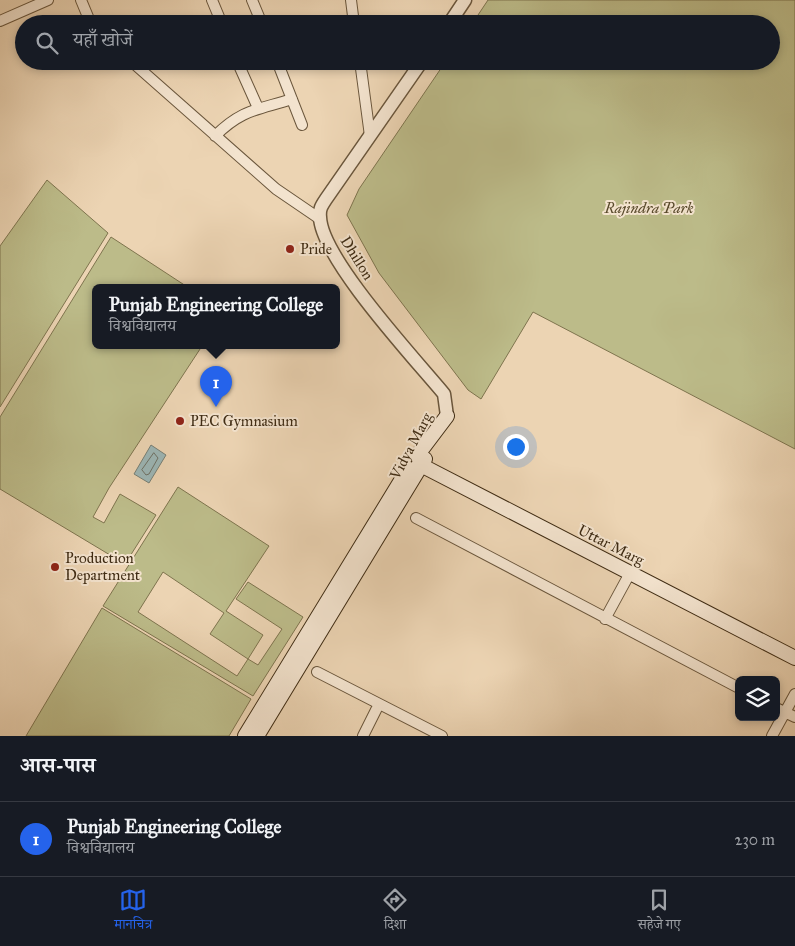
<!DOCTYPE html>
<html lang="hi">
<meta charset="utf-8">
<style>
body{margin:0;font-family:"IM FELL Great Primer","Noto Serif Devanagari",serif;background:#242831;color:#f1f3f6}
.controls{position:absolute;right:15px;bottom:15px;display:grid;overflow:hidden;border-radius:8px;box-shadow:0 2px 8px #0003}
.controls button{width:45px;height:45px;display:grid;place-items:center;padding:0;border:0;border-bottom:1px solid #363941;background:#171b24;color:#f1f3f6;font:25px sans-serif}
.you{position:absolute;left:515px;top:446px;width:18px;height:18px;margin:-12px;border:4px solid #fff;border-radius:50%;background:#1a73e8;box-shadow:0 0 0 8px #1a73e833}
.badge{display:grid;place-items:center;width:32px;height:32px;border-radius:50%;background:#2563eb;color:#fff;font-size:16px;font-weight:700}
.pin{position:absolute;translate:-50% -41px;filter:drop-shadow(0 1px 2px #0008)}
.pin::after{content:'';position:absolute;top:26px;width:18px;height:15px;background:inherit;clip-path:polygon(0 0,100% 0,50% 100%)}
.popup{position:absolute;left:92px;top:284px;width:248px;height:65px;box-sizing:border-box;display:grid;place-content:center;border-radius:8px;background:#171b24;filter:drop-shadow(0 1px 4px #0005);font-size:16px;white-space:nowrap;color:#9ea1a6}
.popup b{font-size:19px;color:#f1f3f6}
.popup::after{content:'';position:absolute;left:50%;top:100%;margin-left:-10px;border:10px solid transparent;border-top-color:#171b24}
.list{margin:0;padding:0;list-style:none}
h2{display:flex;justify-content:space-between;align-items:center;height:65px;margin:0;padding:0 20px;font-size:21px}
h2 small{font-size:16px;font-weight:400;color:#9ea1a6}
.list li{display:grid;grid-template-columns:32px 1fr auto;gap:15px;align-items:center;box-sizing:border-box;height:75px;padding:0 20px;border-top:1px solid #363941}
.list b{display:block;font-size:19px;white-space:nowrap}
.list p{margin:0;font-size:16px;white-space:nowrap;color:#9ea1a6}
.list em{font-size:16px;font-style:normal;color:#9ea1a6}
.icon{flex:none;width:28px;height:28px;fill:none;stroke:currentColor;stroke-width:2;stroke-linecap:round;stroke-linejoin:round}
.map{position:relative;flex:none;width:795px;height:736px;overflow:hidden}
.search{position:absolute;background:#171b24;box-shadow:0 2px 8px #0003;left:15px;right:15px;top:15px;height:55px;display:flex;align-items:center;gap:12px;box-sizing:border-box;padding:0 18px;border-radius:28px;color:#9ea1a6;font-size:19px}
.sheet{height:140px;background:#171b24}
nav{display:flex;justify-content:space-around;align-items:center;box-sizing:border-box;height:70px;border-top:1px solid #363941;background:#171b24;font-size:14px;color:#9ea1a6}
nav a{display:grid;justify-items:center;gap:2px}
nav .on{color:#2563eb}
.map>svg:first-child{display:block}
.green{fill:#bcbb89;stroke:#7e744e;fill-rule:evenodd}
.water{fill:#9cb6b6;stroke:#777f75}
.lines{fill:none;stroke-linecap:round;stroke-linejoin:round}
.shore{stroke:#6e7165;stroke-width:1}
.minor-casing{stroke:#6a563c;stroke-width:12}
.tertiary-casing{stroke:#6a563c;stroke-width:15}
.secondary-casing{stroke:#3f2c14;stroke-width:16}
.minor{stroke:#f3e3ce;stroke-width:10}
.tertiary{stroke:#f3e3ce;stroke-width:12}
.secondary{stroke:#f3e3ce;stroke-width:14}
.poi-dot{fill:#8f2418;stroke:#f3e3ce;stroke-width:2}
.labels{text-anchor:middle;stroke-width:4;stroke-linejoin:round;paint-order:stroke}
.park-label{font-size:15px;font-style:italic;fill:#58492b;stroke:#f3e3ce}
.poi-label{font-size:15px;fill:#3f2c14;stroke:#f3e3ce;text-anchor:start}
.street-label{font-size:15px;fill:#3f2c14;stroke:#f3e3ce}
</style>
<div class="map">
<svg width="795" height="736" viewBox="0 0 795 736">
<rect width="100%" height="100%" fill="#ecd4b3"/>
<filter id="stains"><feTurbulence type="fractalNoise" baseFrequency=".004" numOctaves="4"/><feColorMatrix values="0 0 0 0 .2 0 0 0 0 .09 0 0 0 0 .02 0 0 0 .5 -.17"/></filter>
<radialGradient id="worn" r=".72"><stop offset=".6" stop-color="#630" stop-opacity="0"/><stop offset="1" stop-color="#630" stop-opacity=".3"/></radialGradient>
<path class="green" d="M 488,0 L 795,0 L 795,449 L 533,312 L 481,399 L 468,390 L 379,273 L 347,215 L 359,189 L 446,61 L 771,61 L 771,24 L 472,24 Z
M 47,180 L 108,233 L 0,407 L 0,246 Z
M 111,237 L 189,288 L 96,288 L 96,346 L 202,346 L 109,488 L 93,517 L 104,523 L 120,494 L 156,515 L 125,564 L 0,489 L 0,417 Z
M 178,487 L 269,546 L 226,611 L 263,635 L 248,659 L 258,665 L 282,629 L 236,599 L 248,582 L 303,617 L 253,696 L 103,606 ZM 163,572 L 224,613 L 210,634 L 248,659 L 237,676 L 138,612 Z
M 102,608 L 251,699 L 229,736 L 26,736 Z"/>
<path class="water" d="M 151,445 L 166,455 L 149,483 L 134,474 Z"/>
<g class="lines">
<path class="shore" d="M 154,453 L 158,458 L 149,474 L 146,475 L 142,470 Z"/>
<defs>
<path id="minor" d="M 81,0 L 91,24
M 212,0 L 222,24
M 252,0 L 262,24
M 351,0 L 354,24
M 0,21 L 48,0
M 131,61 L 276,189 L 320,219
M 237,61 L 258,108
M 277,61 L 302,125
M 360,61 L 370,136
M 215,136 C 242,109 258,110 292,99
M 416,518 L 739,688
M 605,619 L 630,573
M 317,672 L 442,736
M 776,708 L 795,717
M 363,736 L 379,704
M 772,736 L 795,694"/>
<path id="tertiary" d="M 449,24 L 465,0
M 422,61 L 326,199 C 322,205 319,209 320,217 C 321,258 415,359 444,394 L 447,416"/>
<path id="secondary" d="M 413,461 L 795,658
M 245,736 L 413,461 L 447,416
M 257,736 L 425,459"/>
</defs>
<use href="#minor" class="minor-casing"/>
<use href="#tertiary" class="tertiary-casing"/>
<use href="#secondary" class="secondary-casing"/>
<use href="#minor" class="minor"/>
<use href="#tertiary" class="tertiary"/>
<use href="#secondary" class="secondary"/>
</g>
<g class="poi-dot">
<circle cx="290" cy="249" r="5"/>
<circle cx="180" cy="421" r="5"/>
<circle cx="55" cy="567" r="5"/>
</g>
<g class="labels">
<g class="park-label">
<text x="649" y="213">Rajindra Park</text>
</g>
<g class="poi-label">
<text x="300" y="254">Pride</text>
<text x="190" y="426">PEC Gymnasium</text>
<text x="65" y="563">Production<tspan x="65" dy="17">Department</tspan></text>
</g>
<g class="street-label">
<text transform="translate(357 258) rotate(58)" y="5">Dhillon</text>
<text transform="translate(411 446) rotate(-62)" y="5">Vidya Marg</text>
<text transform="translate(611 545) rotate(27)" y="5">Uttar Marg</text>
</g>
</g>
<rect width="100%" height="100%" filter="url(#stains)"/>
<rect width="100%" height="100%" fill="url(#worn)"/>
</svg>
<div class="controls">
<button><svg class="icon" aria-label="layers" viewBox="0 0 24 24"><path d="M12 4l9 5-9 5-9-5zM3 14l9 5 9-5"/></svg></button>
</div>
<div class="you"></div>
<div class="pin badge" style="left:216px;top:407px">1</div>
<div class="popup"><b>Punjab Engineering College</b>विश्वविद्यालय</div>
<div class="search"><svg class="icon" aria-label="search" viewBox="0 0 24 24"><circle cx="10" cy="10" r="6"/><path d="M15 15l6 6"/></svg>यहाँ खोजें</div>
</div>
<section class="sheet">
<h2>आस-पास<small></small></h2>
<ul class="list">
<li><span class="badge">1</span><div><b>Punjab Engineering College</b><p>विश्वविद्यालय</p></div><em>230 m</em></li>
</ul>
</section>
<nav>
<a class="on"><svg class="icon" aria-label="map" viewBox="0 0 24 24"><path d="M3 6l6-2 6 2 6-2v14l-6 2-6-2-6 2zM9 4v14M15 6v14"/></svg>मानचित्र</a>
<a><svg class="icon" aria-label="directions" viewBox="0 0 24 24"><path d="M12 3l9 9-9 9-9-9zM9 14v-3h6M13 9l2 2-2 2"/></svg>दिशा</a>
<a><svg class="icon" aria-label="saved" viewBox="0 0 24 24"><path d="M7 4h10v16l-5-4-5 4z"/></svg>सहेजे गए</a>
</nav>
